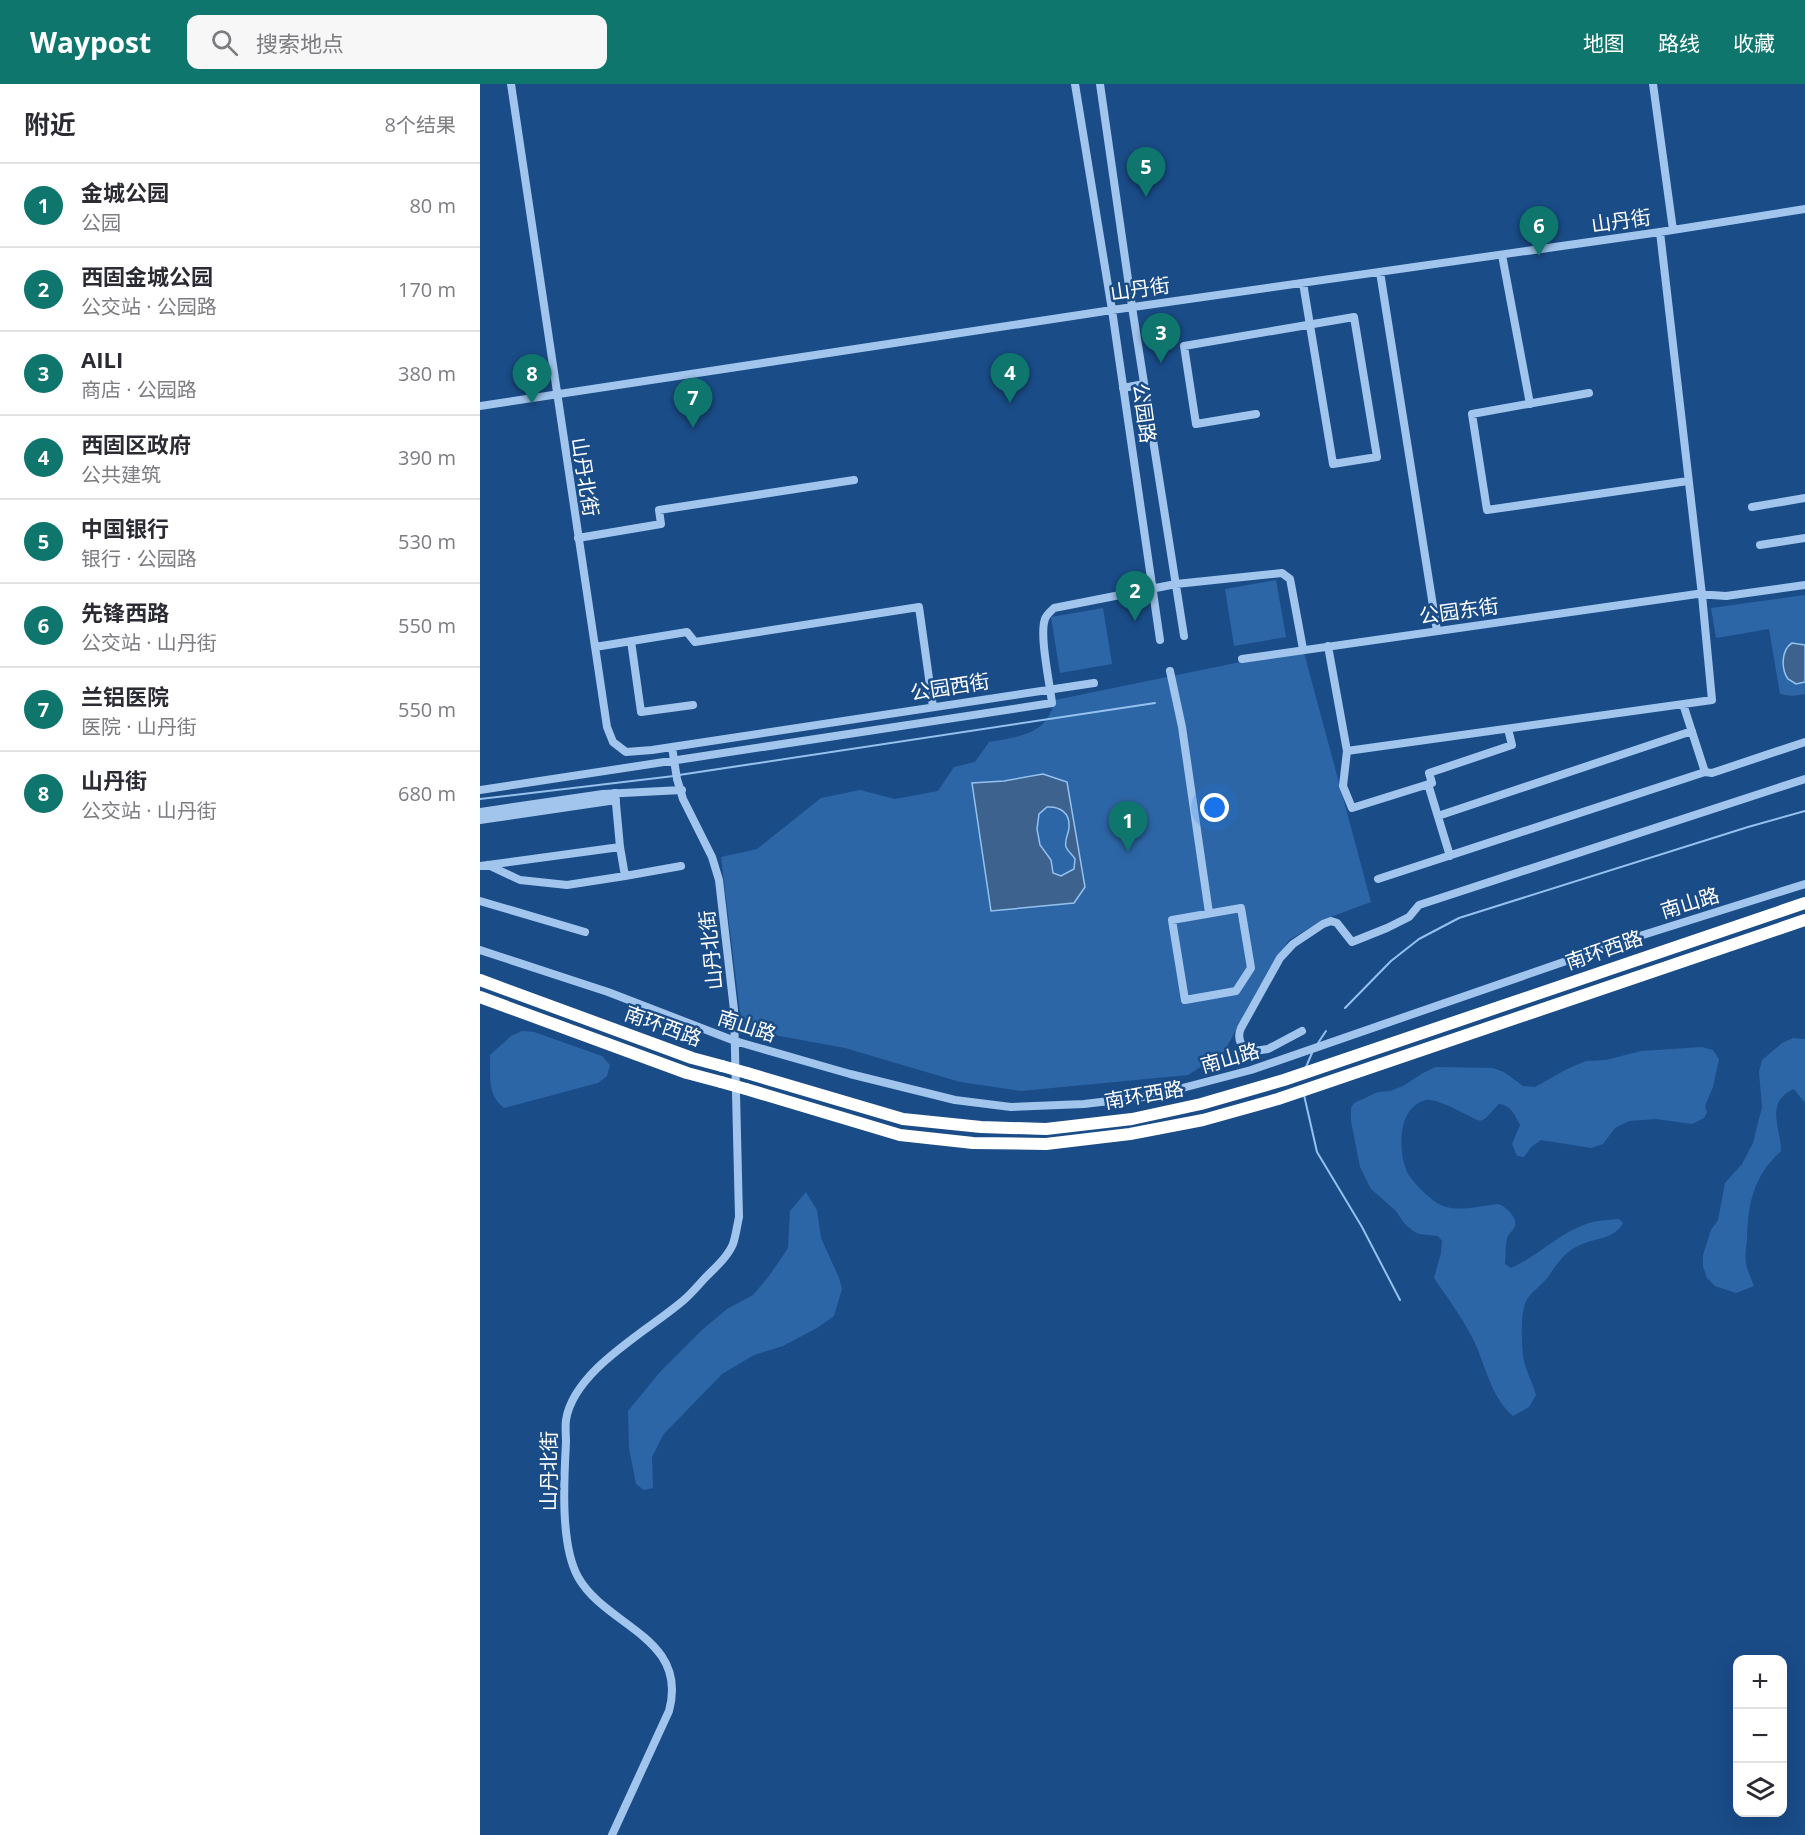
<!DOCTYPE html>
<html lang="zh">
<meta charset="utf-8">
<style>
body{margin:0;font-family:"Open Sans","Noto Sans SC",sans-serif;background:#f7f7f7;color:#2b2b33}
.controls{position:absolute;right:18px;bottom:18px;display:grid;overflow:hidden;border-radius:12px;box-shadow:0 6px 24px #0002}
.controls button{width:54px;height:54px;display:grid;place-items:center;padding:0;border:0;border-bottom:2px solid #e1e1e2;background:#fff;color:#2b2b33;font:30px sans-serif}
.you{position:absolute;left:735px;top:724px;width:21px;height:21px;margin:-15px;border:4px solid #fff;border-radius:50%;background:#1a73e8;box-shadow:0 0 0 9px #1a73e833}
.badge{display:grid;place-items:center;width:39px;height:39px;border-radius:50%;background:#0f766e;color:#fff;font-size:20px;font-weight:700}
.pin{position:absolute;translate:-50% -50px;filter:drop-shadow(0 2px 3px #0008)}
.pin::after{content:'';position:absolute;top:32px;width:21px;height:18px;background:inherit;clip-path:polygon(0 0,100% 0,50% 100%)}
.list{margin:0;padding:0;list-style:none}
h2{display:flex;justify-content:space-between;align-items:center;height:78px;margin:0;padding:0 24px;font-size:26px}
h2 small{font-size:20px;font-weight:400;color:#7c7c81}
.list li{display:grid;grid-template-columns:39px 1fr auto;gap:18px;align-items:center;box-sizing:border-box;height:84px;padding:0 24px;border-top:2px solid #e1e1e2}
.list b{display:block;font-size:22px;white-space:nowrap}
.list p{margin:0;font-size:20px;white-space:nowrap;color:#7c7c81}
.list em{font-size:20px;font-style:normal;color:#7c7c81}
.icon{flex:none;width:33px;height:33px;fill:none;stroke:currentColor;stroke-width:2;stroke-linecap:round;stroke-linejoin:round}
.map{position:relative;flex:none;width:1325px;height:1751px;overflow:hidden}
header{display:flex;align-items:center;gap:36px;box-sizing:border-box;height:84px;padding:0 30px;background:#0f766e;color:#fff}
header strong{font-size:28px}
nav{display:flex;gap:33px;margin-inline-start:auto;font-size:21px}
.search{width:420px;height:54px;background:#f7f7f7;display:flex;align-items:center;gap:15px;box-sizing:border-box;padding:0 21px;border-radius:12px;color:#7c7c81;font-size:22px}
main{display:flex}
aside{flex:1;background:#fff}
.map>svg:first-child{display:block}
.green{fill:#2d66a7}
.water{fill:#3d628e;stroke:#95c1ef;stroke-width:1.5;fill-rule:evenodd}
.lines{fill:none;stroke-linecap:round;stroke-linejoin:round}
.stream{stroke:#95c1ef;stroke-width:2}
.minor{stroke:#a2c5ed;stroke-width:8}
.highway{stroke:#fff;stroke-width:12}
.highway-bridge{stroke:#fff;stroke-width:12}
.labels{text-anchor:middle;stroke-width:5;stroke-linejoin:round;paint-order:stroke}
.street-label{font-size:20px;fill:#fff;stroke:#1a4c88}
</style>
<header>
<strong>Waypost</strong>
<div class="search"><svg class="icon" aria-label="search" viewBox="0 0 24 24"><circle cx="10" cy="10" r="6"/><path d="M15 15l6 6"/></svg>搜索地点</div>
<nav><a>地图</a><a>路线</a><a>收藏</a></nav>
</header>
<main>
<aside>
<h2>附近<small>8个结果</small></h2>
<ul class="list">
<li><span class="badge">1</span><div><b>金城公园</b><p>公园</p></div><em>80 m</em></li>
<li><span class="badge">2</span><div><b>西固金城公园</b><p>公交站 · 公园路</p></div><em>170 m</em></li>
<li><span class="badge">3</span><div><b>AILI</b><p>商店 · 公园路</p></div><em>380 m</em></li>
<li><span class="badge">4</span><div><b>西固区政府</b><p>公共建筑</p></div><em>390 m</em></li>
<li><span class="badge">5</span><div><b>中国银行</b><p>银行 · 公园路</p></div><em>530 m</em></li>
<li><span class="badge">6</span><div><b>先锋西路</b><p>公交站 · 山丹街</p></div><em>550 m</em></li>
<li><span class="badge">7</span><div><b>兰铝医院</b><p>医院 · 山丹街</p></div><em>550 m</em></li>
<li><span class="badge">8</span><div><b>山丹街</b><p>公交站 · 山丹街</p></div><em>680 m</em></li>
</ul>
</aside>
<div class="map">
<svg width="1325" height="1751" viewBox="0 0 1325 1751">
<rect width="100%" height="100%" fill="#1a4c88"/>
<path class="green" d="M 796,496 L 806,553 L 754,562 L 745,505 Z
M 1325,511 L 1325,610 L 1312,612 L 1300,610 L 1289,545 L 1236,554 L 1231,524 Z
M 623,524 L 632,580 L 580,589 L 571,533 Z
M 823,565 L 891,818 L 845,835 L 809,856 L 779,903 L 744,968 L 708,991 L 541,1007 L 480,998 L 365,964 L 262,945 L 241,773 L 277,765 L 341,714 L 380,706 L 415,715 L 458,707 L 474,683 L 495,678 L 509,658 C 540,652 566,652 575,616 Z
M 42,947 L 54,948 L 122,972 L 130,981 L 127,992 L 118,999 L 24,1024 C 6,1010 11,991 10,971 L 31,952 Z
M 1313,954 L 1325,955 L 1325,1019 L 1314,1005 C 1284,1018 1301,1044 1301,1067 C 1273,1092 1268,1120 1267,1156 C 1266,1164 1265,1172 1266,1180 C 1268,1187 1271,1195 1274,1202 L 1256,1209 L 1235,1202 L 1227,1194 L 1223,1183 L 1223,1171 L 1231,1146 L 1238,1136 L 1245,1099 L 1262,1080 L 1273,1059 L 1282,1023 L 1279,988 L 1282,976 L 1302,959 Z
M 1222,963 L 1233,966 L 1239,975 L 1233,1003 L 1225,1022 L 1227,1028 L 1224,1034 L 1212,1040 L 1176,1035 L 1149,1037 L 1135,1044 L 1123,1060 L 1111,1064 L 1061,1056 L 1051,1063 L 1044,1073 L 1037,1072 L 1032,1060 L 1040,1041 C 1035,1031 1031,1021 1019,1020 L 1006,1034 L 1000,1037 C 987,1032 958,1014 946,1016 C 917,1023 918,1067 927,1088 C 932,1098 952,1118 963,1122 C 979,1128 1001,1122 1018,1120 C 1025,1122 1038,1133 1035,1142 C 1033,1147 1028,1150 1027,1155 C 1025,1162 1026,1172 1025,1180 L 1031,1184 C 1058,1172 1078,1150 1106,1140 C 1116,1136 1128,1136 1139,1135 L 1143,1139 C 1135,1155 1115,1154 1100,1161 C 1085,1167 1077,1180 1068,1193 C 1062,1201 1051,1208 1046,1217 C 1040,1229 1041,1268 1045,1281 C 1048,1291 1053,1300 1056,1311 L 1049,1323 L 1033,1332 C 1009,1311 1006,1280 992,1253 C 981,1232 967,1213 954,1194 L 961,1169 L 962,1157 L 958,1152 L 939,1150 L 933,1147 L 924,1139 L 916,1127 L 891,1105 L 880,1083 L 871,1037 L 871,1024 L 874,1019 L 898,1008 L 910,1007 L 923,1002 L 943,989 L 956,983 L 1013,984 L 1024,988 L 1043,1002 L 1055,1003 L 1087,985 L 1106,977 L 1126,976 L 1161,967 Z
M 326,1108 L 337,1126 L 341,1154 L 359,1194 L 362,1205 L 354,1232 L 337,1244 L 303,1262 L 274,1271 L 242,1290 L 183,1351 L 172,1373 L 173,1404 L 164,1406 L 156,1400 L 149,1364 L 148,1327 L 180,1288 L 222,1246 L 247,1225 L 273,1211 L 289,1192 L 308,1164 L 310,1127 Z"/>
<path class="water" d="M 1312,559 L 1325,561 L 1325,598 L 1316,600 L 1308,595 C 1301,585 1301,566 1312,559 Z
M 563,690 L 587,698 L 605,803 L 594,819 L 511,827 L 492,699 L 524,697 ZM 567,723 C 580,722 590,729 589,743 C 589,750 584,755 586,763 C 588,768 592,770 595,775 L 594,785 L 581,792 L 573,789 L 571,776 L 560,761 L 557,745 L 559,730 Z"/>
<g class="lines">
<path class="stream" d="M 199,691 L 675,619
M 0,715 L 194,692
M 865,924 L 911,877 L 939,855 L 979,834 L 1268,743 L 1325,727
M 838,959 L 846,947
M 826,983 L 832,969
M 824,1011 L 837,1068 L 882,1143 L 920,1216"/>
<path class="minor" d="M 31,0 L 127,643 L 133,658 L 146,668 L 172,666 L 614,599
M 595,0 L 632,226 L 680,556
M 620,0 L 652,223 L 704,552
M 1173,0 L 1193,146
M 1022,171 L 1050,320
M 900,188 L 957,547
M 643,304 L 664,300
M 1109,309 L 992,330 L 1007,426 L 1208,397
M 0,322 L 632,226 L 1180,148 L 1325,125
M 776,330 L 716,340 L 704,262 L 874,233 L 897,373 L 853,380 L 823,199
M 1272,423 L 1325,414
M 98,454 L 181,440 L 179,426 L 374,396
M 1280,461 L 1325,454
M 151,557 L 161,628 L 213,621
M 848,562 L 867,667 L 863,702 L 872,724 L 952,699 L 949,689 L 1032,661 L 1028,645
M 115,563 L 207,548 L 215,558 L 439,523 L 453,623
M 762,575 L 1217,510 L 1246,512 L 1325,501
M 690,587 L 702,643 L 729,829
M 867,667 L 1232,616 L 1222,511 L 1180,148
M 1225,688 L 1232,689 L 1325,658
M 948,700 L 970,772
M 0,706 L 572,619 C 570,600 559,551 565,535 C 566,531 571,527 574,524 L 696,500 L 802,489 L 810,495 L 811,500 L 823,565
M 0,728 L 123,710 L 202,706
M 958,732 L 1212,647
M 0,736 L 136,716
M 8,781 L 40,796 L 87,801 L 145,792 L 140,763
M 0,782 L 140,763 L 135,709
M 145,792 L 201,782
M 898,795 L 1225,688 L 1203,620
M 0,817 L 105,848
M 761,824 L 771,884 L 756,907 L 705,916 L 692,836 Z
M 0,866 L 128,908 L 255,957 L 370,990 L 475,1016 L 531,1023 L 604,1020 L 672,1012 L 771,986 L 1147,856 L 1325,800
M 822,947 L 788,965 L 767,968 C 760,961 757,953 761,944 L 800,874 L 813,860 L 843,840 L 851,837 L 857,839 L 872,858 L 907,844 L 929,833 L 939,821 L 1325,695
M 132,1751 L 189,1627 C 209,1553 126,1543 98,1493 C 80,1460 84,1396 86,1358 C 86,1351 85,1343 86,1336 C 94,1285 170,1246 205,1215 C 213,1208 220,1199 227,1192 C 237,1182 248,1172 253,1160 C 256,1151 257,1142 259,1133 L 254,926 L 239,796 L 232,773 L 203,715 L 197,695 L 192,663"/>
<path class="highway" d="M 0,896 L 212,974 L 242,982
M 0,913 L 207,989 L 241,998
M 267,989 L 423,1035 L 501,1043 L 566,1045 L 652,1035 L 721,1020 L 804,996 L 1325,819
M 266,1005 L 420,1051 L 493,1059 L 566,1060 L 650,1050 L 723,1036 L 798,1015 L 1325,836"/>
<path class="highway-bridge" d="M 242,982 L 267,989
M 241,998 L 266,1005"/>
</g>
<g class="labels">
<g class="street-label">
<text transform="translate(1141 137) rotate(-8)" y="7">山丹街</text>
<text transform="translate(660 205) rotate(-8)" y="7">山丹街</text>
<text transform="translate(664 329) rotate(82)" y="7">公园路</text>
<text transform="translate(105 393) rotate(81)" y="7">山丹北街</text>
<text transform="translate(979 527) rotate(-8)" y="7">公园东街</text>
<text transform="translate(470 603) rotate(-9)" y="7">公园西街</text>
<text transform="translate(1210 819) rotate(-17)" y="7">南山路</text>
<text transform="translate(231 866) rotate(-96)" y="7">山丹北街</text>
<text transform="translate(1124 866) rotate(-19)" y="7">南环西路</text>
<text transform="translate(183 942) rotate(20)" y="7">南环西路</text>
<text transform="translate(267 942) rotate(18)" y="7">南山路</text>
<text transform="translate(750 974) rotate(-16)" y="7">南山路</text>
<text transform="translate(664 1011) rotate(-10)" y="7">南环西路</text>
<text transform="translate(69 1387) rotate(-90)" y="7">山丹北街</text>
</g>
</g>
</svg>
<div class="controls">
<button>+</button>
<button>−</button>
<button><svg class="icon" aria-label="layers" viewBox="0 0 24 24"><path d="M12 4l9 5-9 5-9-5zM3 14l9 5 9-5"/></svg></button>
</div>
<div class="you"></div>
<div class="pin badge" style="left:648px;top:767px">1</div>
<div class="pin badge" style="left:655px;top:537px">2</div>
<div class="pin badge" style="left:681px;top:279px">3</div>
<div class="pin badge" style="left:530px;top:319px">4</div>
<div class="pin badge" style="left:666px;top:113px">5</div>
<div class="pin badge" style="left:1059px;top:172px">6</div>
<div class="pin badge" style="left:213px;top:344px">7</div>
<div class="pin badge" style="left:52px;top:320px">8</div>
</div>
</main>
